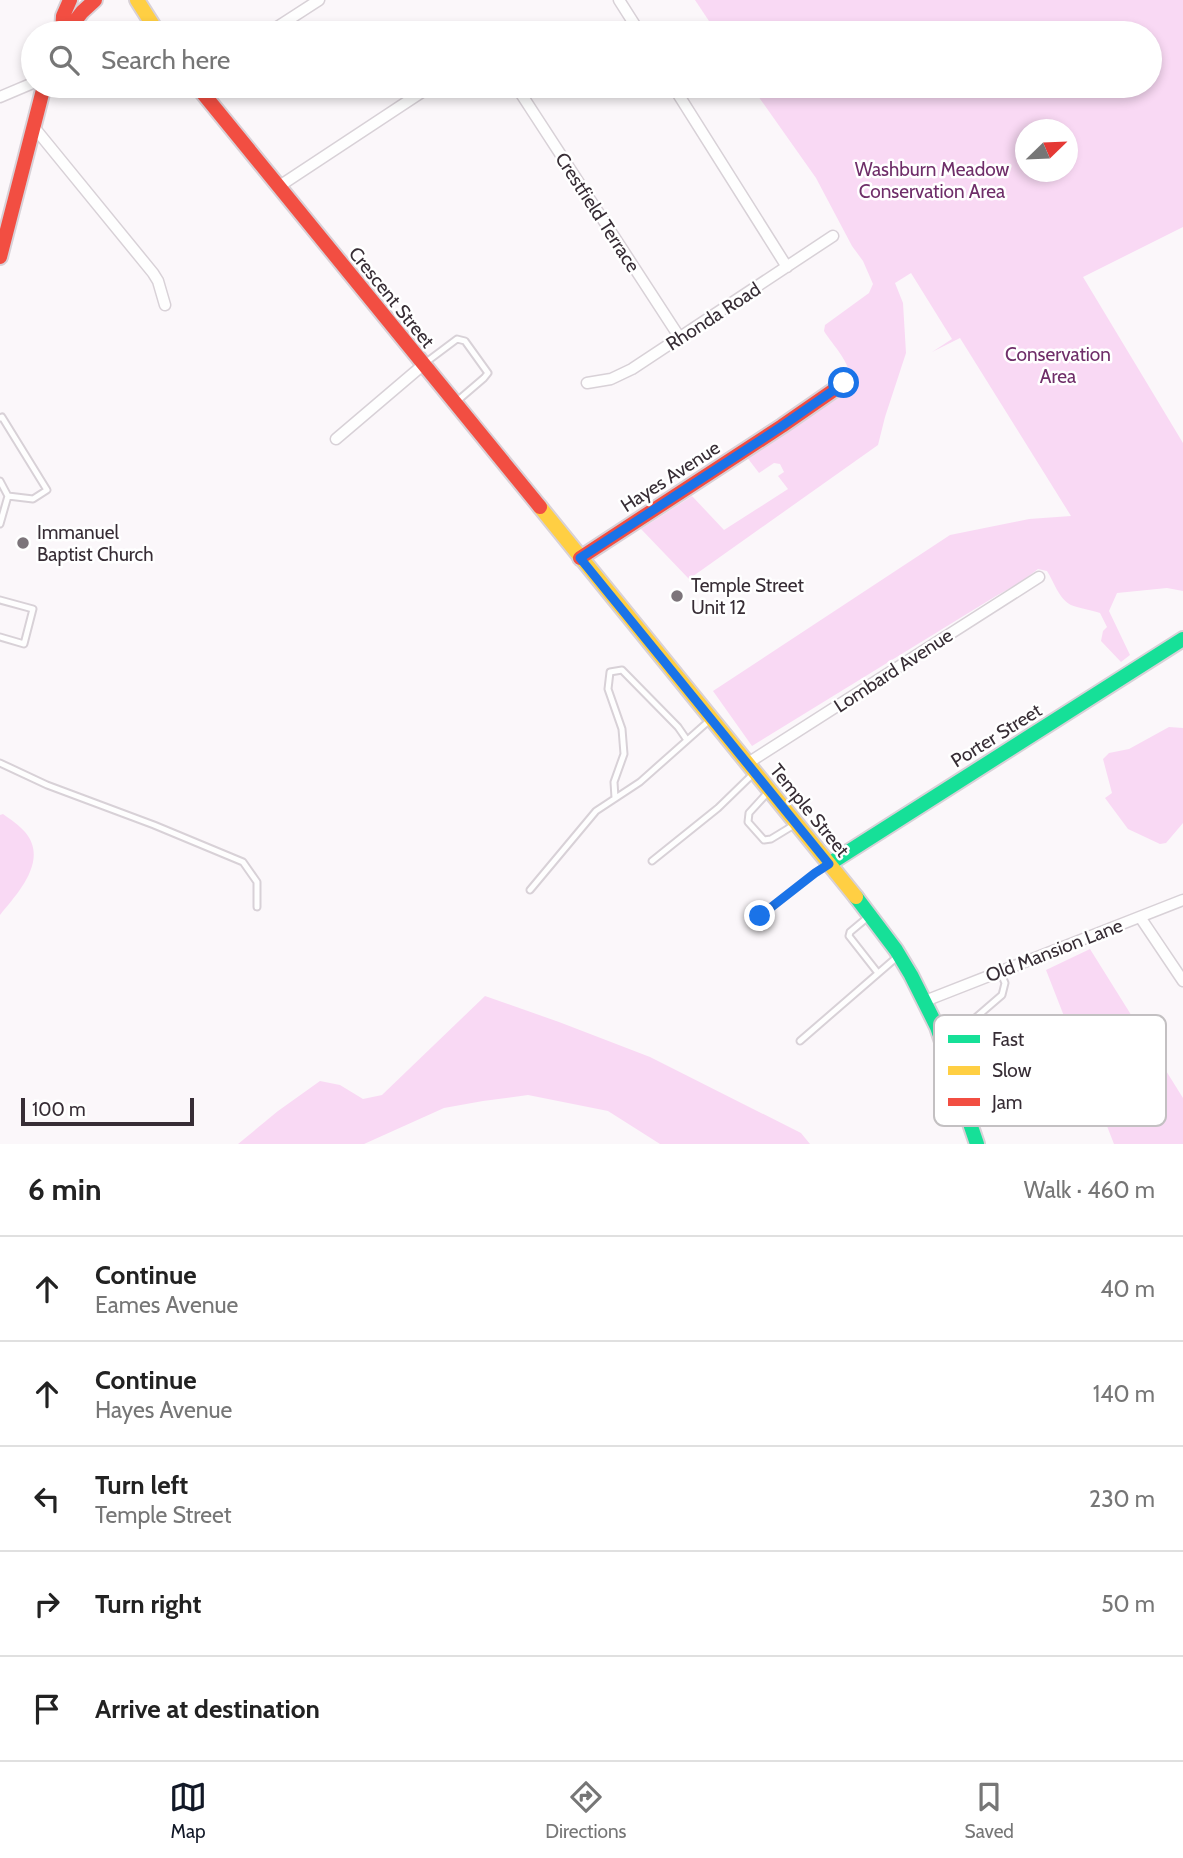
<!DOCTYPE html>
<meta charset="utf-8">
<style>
body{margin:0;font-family:Cabin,sans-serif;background:#f6f6f6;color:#222}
.compass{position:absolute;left:1015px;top:119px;width:63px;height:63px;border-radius:50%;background:#fff;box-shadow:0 4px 10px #0003;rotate:67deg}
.scale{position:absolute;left:21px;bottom:18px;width:173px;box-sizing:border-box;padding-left:7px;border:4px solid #372d35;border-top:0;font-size:19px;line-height:24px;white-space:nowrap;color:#372d35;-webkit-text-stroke:5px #fff;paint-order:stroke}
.stop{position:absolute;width:21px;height:21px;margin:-16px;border:5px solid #1a73e8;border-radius:50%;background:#fff}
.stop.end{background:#1a73e8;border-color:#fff;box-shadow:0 2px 7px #0008}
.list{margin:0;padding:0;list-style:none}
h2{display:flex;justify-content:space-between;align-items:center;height:91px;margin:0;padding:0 28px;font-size:30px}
h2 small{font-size:23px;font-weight:400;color:#767676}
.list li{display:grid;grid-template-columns:46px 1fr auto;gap:21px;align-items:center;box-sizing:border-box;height:105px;padding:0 28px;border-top:2px solid #e0e0e0}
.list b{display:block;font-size:26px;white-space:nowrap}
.list p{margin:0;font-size:23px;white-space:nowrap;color:#767676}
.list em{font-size:23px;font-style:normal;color:#767676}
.icon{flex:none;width:38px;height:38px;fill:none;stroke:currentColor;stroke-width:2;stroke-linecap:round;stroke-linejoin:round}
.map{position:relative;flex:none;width:1183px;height:1144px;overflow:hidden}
.search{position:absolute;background:#fff;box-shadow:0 4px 10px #0003;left:21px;right:21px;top:21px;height:77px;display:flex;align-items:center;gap:18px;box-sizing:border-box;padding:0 24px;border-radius:38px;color:#767676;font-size:26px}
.sheet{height:616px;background:#fff}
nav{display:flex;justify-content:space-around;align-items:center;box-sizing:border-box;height:98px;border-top:2px solid #e0e0e0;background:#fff;font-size:19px;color:#767676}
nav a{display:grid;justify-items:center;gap:4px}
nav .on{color:#111827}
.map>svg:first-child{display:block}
.green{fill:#f9d9f4;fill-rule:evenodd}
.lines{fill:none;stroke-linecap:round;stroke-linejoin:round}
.lane-casing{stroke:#d8d1d7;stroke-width:9}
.street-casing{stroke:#d8d1d7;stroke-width:13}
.fast-casing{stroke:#d8d1d7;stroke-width:18}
.slow-casing{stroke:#d8d1d7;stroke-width:18}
.jam-casing{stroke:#d8d1d7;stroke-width:18}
.lane{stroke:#fefefe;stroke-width:5}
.street{stroke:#fefefe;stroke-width:10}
.fast{stroke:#16e098;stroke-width:14}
.slow{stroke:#ffcf43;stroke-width:14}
.jam{stroke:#f24e42;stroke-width:14}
.route{stroke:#1a73e8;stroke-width:9}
.poi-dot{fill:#7c747a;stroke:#fff;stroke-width:2.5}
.labels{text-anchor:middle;stroke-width:5;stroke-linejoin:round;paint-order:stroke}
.park-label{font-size:19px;fill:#6f2e69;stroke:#fff}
.street-label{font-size:19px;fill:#372d35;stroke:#fff}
.poi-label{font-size:19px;fill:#372d35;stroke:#fff;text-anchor:start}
.key{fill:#fff;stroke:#c3c0c2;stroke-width:2}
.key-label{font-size:19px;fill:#372d35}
</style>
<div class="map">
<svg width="1183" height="1144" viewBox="0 0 1183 1144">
<rect width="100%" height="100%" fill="#fbf7fa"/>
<path class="green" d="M 695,0 L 1183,0 L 1183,227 L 1083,277 L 1183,443 L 1183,591 L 1167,588 L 1117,593 L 1109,611 L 1130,655 L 1121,662 L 1101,641 L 1103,631 L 1107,627 L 1100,613 C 1092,610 1077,608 1071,605 C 1059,599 1054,582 1047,571 L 1038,569 L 1021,582 L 996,596 L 752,746 L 713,691 L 950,535 L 1029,519 L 1071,516 L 960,338 L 932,352 L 952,339 L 911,273 L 895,283 L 903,303 L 906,353 L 885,417 L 878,445 L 689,579 L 641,529 L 692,496 L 724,530 L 788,489 L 778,476 L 784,472 L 780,464 L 774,463 L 759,473 L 746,456 L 792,421 L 849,388 C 855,365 835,349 824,331 L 825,325 L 869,293 L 873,284 L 863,261 L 852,246 L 816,178 L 751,86 L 1150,86 L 1150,33 L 717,33 ZM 1026,130 L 1068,130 L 1068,172 L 1026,172 Z
M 1169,727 L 1183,728 L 1183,823 L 1166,843 L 1160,844 L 1128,829 L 1105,798 L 1112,793 L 1103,759 L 1109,753 L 1129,749 Z
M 3,814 C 10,819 19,825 25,832 C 49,860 18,893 0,915 L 0,815 Z
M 1090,949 L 1183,1098 L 1183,1144 L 1114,1144 L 1046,970 Z
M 485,996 L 559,1022 L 650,1057 L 801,1133 L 810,1144 L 660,1144 L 608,1111 L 528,1095 L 483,1101 L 444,1108 L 364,1144 L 238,1144 L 278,1111 L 320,1081 L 340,1085 L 363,1099 L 382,1095 Z"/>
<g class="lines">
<defs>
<path id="lane" d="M 425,363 L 457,339 L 465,341 L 488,373 L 484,378 L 456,402
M 0,418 L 2,417 L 47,490 L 33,499 L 8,496
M 0,481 L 8,496 L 0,524
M 0,600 L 33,609 L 24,644 L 0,637
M 0,763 L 47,785 L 154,825 L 243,862 L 257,882 L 257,907
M 770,790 L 749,813 L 748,822 L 764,840 L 771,839 L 794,825
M 615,798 L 614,782 L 624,754 L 622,729 L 608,689 L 610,672 L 622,670 L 678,727 L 687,740
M 652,861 L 718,808 L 753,774
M 530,890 L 596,811 L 640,782 L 711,719
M 760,916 L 815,873 L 829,864
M 868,917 L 850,932 L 849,936 L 878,973
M 973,1020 L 1002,995 L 1005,983 L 1000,971
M 937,1021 L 973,1020 L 991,1069 C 992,1088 976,1091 961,1098
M 800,1041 L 897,957"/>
<path id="street" d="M 619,0 L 640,33
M 268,33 L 319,0
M 516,86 L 680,338
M 673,86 L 787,267
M 0,97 L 33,83
M 33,126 L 153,273 L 158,281 L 165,305
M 278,187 L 431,86
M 587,383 L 611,379 L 632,369 L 833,236
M 336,439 L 423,365
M 748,763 L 1039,577
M 1140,917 L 1183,981
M 925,1001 L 1183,900"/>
<path id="fast" d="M 829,864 L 1183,639
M 856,897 L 896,950 L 911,975 L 937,1027 L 977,1144"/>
<path id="slow" d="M 137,0 L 158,33
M 540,507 L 856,897"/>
<path id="jam" d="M 62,33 L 63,16 L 70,0
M 66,33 L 82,12 L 95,0
M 197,86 L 540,507
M 0,257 L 44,86
M 580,558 L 782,426 L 844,383"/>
</defs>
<use href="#lane" class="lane-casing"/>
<use href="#street" class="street-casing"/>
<use href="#fast" class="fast-casing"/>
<use href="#slow" class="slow-casing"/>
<use href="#jam" class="jam-casing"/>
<use href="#lane" class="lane"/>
<use href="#street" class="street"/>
<use href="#fast" class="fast"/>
<use href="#slow" class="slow"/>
<use href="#jam" class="jam"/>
</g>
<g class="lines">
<path class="route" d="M 760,916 L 815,873 L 829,864 L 580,558 L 782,426 L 844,383"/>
</g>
<g class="poi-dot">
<circle cx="23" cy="543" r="7"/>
<circle cx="677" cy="596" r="7"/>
</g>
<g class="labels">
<g class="park-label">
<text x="932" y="176">Washburn Meadow<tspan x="932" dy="22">Conservation Area</tspan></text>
<text x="1058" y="361">Conservation<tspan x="1058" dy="22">Area</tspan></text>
</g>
<g class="street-label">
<text transform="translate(598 212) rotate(57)" y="7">Crestfield Terrace</text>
<text transform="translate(392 297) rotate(51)" y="7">Crescent Street</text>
<text transform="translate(713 316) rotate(-33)" y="7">Rhonda Road</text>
<text transform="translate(670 476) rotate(-33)" y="7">Hayes Avenue</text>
<text transform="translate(893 670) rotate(-33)" y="7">Lombard Avenue</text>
<text transform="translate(996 735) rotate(-32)" y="7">Porter Street</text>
<text transform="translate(810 810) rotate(51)" y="7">Temple Street</text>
<text transform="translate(1054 950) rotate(-21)" y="7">Old Mansion Lane</text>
</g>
<g class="poi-label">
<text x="37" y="539">Immanuel<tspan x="37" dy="22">Baptist Church</tspan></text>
<text x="691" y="592">Temple Street<tspan x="691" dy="22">Unit 12</tspan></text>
</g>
</g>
<rect x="934" y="1015" width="232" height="111" rx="10" class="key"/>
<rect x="948" y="1035" width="32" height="8" fill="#16e098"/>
<rect x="948" y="1066" width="32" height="9" fill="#ffcf43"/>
<rect x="948" y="1098" width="32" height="8" fill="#f24e42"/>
<g class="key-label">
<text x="992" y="1046">Fast</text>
<text x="992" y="1077">Slow</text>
<text x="992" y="1109">Jam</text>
</g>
</svg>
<svg class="compass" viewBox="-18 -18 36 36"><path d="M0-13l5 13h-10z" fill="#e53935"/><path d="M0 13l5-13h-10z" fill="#767676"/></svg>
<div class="scale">100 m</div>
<div class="stop" style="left:844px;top:383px"></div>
<div class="stop end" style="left:760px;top:916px"></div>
<div class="search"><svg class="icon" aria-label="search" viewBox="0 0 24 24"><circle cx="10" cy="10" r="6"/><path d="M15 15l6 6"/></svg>Search here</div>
</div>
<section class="sheet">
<h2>6 min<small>Walk · 460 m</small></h2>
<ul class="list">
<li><svg class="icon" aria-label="ahead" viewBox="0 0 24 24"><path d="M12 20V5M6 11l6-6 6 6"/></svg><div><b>Continue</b><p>Eames Avenue</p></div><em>40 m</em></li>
<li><svg class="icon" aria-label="ahead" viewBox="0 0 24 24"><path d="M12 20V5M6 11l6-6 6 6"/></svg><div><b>Continue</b><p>Hayes Avenue</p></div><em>140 m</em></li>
<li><svg class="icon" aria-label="left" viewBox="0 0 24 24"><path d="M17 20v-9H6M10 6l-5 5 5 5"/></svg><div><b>Turn left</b><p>Temple Street</p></div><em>230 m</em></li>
<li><svg class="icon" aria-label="right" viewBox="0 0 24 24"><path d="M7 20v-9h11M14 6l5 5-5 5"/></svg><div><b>Turn right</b></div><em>50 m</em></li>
<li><svg class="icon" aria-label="arrive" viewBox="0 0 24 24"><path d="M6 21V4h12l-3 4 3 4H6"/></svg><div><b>Arrive at destination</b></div></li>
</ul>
</section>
<nav>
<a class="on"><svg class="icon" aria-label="map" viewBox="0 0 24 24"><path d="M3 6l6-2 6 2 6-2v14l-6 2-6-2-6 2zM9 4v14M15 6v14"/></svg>Map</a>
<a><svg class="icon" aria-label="directions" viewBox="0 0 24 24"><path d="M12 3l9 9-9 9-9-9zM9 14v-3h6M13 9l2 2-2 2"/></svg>Directions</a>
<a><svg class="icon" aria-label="saved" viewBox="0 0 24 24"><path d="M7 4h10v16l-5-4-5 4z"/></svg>Saved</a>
</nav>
